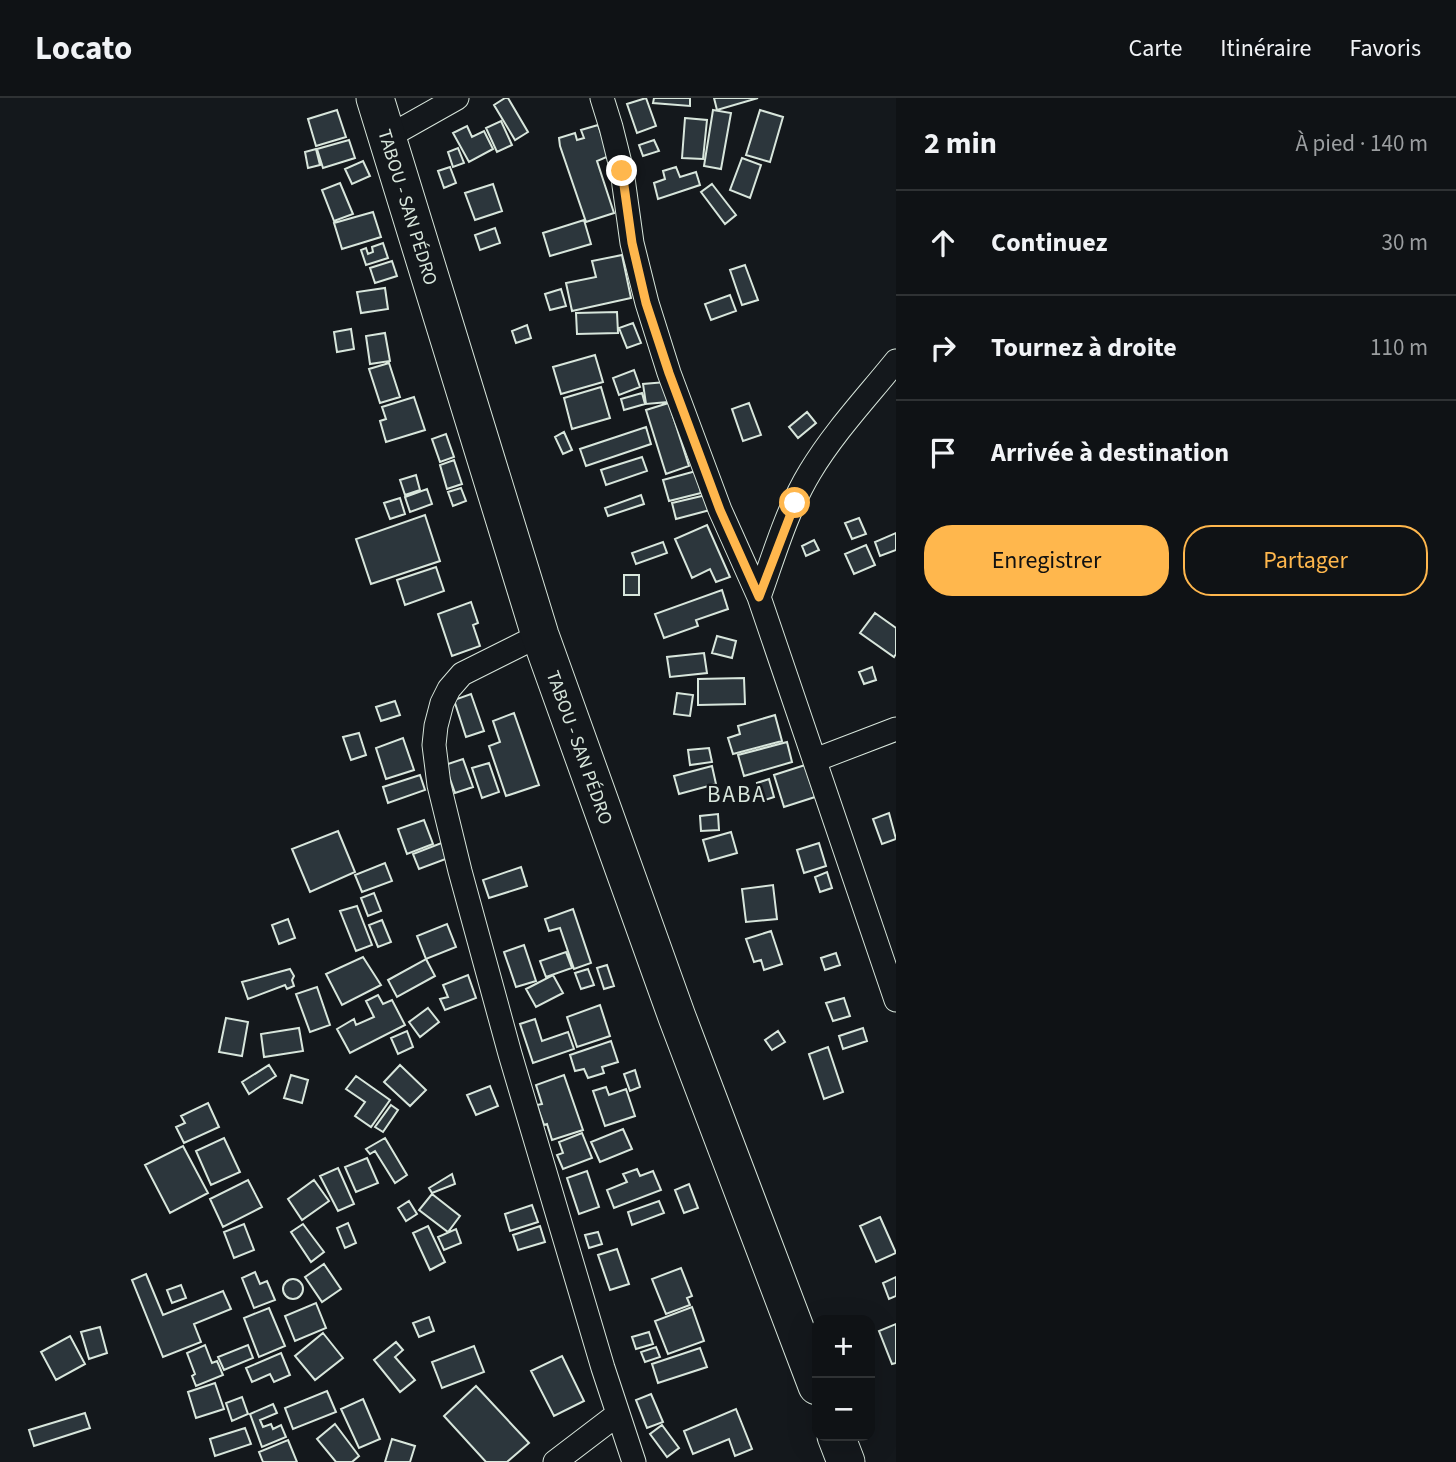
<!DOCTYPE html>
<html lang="fr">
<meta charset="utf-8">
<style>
body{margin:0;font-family:"Source Sans 3",sans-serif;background:#1d2022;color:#f1f3f6}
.controls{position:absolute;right:21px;bottom:21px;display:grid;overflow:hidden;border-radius:14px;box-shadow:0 7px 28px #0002}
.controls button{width:63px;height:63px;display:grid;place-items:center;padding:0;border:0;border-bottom:2px solid #2f3234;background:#0f1215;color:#f1f3f6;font:35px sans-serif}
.stop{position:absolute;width:21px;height:21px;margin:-16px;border:5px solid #ffb74d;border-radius:50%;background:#fff}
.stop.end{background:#ffb74d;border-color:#fff;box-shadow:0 2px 7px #0008}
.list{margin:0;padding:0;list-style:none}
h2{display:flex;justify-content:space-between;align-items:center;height:91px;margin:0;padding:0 28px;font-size:30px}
h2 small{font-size:23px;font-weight:400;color:#9b9ea0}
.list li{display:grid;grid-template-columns:46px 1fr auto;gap:21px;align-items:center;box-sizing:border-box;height:105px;padding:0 28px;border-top:2px solid #2f3234}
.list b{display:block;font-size:26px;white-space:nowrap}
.list em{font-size:23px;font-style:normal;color:#9b9ea0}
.actions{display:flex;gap:14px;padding:21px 28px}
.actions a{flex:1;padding:16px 0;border:2px solid #ffb74d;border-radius:28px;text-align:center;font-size:24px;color:#ffb74d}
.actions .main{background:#ffb74d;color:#111}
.icon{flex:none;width:38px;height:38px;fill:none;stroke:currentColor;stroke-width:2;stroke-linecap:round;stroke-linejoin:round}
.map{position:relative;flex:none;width:896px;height:1364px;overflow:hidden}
header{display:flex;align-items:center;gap:42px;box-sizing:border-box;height:98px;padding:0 35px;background:#0f1215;border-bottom:2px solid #2f3234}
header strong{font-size:33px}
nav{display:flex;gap:38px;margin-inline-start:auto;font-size:24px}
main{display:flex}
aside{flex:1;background:#0f1215}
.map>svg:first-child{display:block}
.building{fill:#2c363c;stroke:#d8e6dc;stroke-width:2}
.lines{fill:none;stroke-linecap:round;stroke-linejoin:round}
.minor-casing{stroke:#d8e6dc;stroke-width:25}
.primary-casing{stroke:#d8e6dc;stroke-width:39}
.minor{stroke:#14181c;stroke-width:23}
.primary{stroke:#14181c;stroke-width:37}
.route{stroke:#ffb74d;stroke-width:9}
.labels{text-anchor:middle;stroke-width:5;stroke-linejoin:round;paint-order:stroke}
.street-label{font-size:19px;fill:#d8e6dc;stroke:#14181c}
.quarter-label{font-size:23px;letter-spacing:2px;fill:#d8e6dc;stroke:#14181c}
</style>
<header>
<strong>Locato</strong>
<nav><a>Carte</a><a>Itinéraire</a><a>Favoris</a></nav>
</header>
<main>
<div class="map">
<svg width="896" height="1364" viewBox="0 0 896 1364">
<rect width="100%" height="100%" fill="#14181c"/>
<path class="building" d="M 505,0 L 508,0 L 528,34 L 515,42 L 494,7 Z
M 646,0 L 656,28 L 637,35 L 627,6 Z
M 654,0 L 690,0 L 690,8 L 653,5 Z
M 714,0 L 758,0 L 717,12 Z
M 337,12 L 346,39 L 316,48 L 308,21 Z
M 713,12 L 731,15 L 721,71 L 704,68 Z
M 760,12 L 783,19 L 770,64 L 746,57 Z
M 685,20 L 707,22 L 703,61 L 682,60 Z
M 501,23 L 512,47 L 497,54 L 486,30 Z
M 598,27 L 609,58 L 597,63 L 614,115 L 586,124 L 560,48 L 559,40 L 575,35 L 577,42 L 584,40 L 581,32 Z
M 467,28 L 472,39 L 484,33 L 493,51 L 469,64 L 453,35 Z
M 349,42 L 355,60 L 323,70 L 317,51 Z
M 654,42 L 659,53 L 643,58 L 639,47 Z
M 458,50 L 464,65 L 453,69 L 448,54 Z
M 316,51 L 320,67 L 308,70 L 305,54 Z
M 742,60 L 761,67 L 750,100 L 730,92 Z
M 363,63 L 370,78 L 352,86 L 345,71 Z
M 450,69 L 456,85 L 444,90 L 438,73 Z
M 676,69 L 680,79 L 696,74 L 700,87 L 658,101 L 654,85 L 665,81 L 663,73 Z
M 340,85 L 353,116 L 334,123 L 322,92 Z
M 493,86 L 502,113 L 475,122 L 465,95 Z
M 712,86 L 736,117 L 725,126 L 701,94 Z
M 373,114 L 381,139 L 342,151 L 334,125 Z
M 584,122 L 591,146 L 550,158 L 543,135 Z
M 495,130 L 500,145 L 480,152 L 475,137 Z
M 383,145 L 388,160 L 366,167 L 361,152 L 366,150 L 368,156 L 373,154 L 372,149 Z
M 622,157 L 631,200 L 572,213 L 566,185 L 596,179 L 592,163 Z
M 392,163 L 397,178 L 375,185 L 370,170 Z
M 745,167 L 758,202 L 742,207 L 730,172 Z
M 385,190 L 388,211 L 361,215 L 357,194 Z
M 561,191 L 566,208 L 550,212 L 545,196 Z
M 730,197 L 736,213 L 711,222 L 705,206 Z
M 617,214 L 618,235 L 577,236 L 576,215 Z
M 633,225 L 641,245 L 627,250 L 619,230 Z
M 527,227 L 531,240 L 516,245 L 512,233 Z
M 351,231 L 354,251 L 337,254 L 334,234 Z
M 385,235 L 390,263 L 370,266 L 366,238 Z
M 595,257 L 603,284 L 561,296 L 553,269 Z
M 389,265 L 400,299 L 380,305 L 369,271 Z
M 634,272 L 640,289 L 619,297 L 613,280 Z
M 666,284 L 668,304 L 646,306 L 643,286 Z
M 601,289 L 610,320 L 572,331 L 564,300 Z
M 642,295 L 645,306 L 624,312 L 621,301 Z
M 414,299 L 425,332 L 386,344 L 380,323 L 386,321 L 382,309 Z
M 675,303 L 672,315 L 689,368 L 666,376 L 646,312 Z
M 749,305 L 761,337 L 743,343 L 732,311 Z
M 807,314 L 816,325 L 798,340 L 789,329 Z
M 646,329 L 651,346 L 586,368 L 580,351 Z
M 564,334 L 572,352 L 563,356 L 555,339 Z
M 446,336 L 454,359 L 440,364 L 432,341 Z
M 642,359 L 647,373 L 606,387 L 601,372 Z
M 454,362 L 462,386 L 447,391 L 440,367 Z
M 696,373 L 701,395 L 669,403 L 663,382 Z
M 416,377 L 420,392 L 405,397 L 400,382 Z
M 461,390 L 466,403 L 453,408 L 448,394 Z
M 427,391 L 432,406 L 410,414 L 405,399 Z
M 641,397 L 644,406 L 608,418 L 605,410 Z
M 706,397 L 710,412 L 676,421 L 672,405 Z
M 400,400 L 405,416 L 390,421 L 384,405 Z
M 425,417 L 440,463 L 371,486 L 356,441 Z
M 859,420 L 866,436 L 852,441 L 845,425 Z
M 707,427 L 730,479 L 716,484 L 710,471 L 692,480 L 675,441 Z
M 896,435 L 896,452 L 880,458 L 875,444 Z
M 814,442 L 819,452 L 806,458 L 802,448 Z
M 663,444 L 667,455 L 636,466 L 632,455 Z
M 866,447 L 875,467 L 854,476 L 845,456 Z
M 436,469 L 444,493 L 405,507 L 397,482 Z
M 624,477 L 639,477 L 639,497 L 624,497 Z
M 722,492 L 728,511 L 696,522 L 698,528 L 664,540 L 655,516 Z
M 471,504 L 478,525 L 473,527 L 480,548 L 452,558 L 438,516 Z
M 875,515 L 896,530 L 896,556 L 894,559 L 860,535 Z
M 717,538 L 736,543 L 732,560 L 712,555 Z
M 704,555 L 707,575 L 670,579 L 667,559 Z
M 872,569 L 876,582 L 864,586 L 859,574 Z
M 744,580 L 745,606 L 698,607 L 698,581 Z
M 677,595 L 693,597 L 690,618 L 674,616 Z
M 471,596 L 484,633 L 466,639 L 454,602 Z
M 395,603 L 400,617 L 381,623 L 376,609 Z
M 514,615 L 539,687 L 506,698 L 489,648 L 500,644 L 493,623 Z
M 775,617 L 782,643 L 733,656 L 728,640 L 740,636 L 738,628 Z
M 359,635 L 366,657 L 351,662 L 343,639 Z
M 403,640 L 414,672 L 386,681 L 376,650 Z
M 787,644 L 792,664 L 744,678 L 738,657 Z
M 709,650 L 712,664 L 690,667 L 688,652 Z
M 463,661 L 473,689 L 455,695 L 445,667 Z
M 489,665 L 499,694 L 482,700 L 472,670 Z
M 805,667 L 815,699 L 784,709 L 774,677 Z
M 712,668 L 716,686 L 679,696 L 674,678 Z
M 420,677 L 425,692 L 388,705 L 383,689 Z
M 769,681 L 774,699 L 762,703 L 757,685 Z
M 889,715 L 896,741 L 882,746 L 873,721 Z
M 718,716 L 719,732 L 701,733 L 700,718 Z
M 424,722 L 433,746 L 407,756 L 398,731 Z
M 338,733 L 355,774 L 310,794 L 292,751 Z
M 731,734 L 737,755 L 709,763 L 703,742 Z
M 444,744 L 451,759 L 419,771 L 413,756 Z
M 819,745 L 826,768 L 804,775 L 797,752 Z
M 385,765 L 392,783 L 362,794 L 355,777 Z
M 521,769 L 527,788 L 489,800 L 483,782 Z
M 827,774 L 832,790 L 820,794 L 815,779 Z
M 773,787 L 777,821 L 746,824 L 742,791 Z
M 374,795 L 381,813 L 368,818 L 361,800 Z
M 357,808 L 372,847 L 356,853 L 340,813 Z
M 573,811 L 591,865 L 574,871 L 560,830 L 549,833 L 545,821 Z
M 288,821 L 295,840 L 279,846 L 272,827 Z
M 382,822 L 391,844 L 378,849 L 369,827 Z
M 447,826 L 456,849 L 426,861 L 417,838 Z
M 771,833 L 782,866 L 764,872 L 761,862 L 754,864 L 746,841 Z
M 524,847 L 536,883 L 516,889 L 504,854 Z
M 566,854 L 572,870 L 546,879 L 540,863 Z
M 836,855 L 840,867 L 825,872 L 821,860 Z
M 363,859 L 381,887 L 342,907 L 326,876 Z
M 426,861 L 435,878 L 397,899 L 388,882 Z
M 607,867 L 614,888 L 604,891 L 597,870 Z
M 290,871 L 294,878 L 292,882 L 294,888 L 287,891 L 285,887 L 248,901 L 242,884 Z
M 588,871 L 594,887 L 581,891 L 575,875 Z
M 468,877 L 476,900 L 445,912 L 440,901 L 448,899 L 443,887 Z
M 553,877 L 563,895 L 536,909 L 526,891 Z
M 317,889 L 330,927 L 310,934 L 296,896 Z
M 378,897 L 383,906 L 392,902 L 405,927 L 350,955 L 337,931 L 354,921 L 356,927 L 374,919 L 366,903 Z
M 844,900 L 850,918 L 833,923 L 826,905 Z
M 600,907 L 610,938 L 577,949 L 567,919 Z
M 428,910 L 439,924 L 420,939 L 409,924 Z
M 226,920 L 248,924 L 242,958 L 219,954 Z
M 535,921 L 542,943 L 568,934 L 574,951 L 533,965 L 520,926 Z
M 299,930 L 303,953 L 264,959 L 261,936 Z
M 863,930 L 867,943 L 843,951 L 839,938 Z
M 407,933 L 413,949 L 398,956 L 391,940 Z
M 778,933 L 785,944 L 772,952 L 765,942 Z
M 611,943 L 618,964 L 602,969 L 604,975 L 588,980 L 584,971 L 575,973 L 570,957 Z
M 828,949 L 843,994 L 824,1001 L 809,956 Z
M 269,967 L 276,978 L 249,996 L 242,984 Z
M 400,967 L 426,992 L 410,1008 L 384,984 Z
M 635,972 L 640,989 L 630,993 L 624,976 Z
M 291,977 L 308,982 L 302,1005 L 284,1000 Z
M 564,977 L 583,1032 L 552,1042 L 547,1026 L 544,1027 L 537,1007 L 542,1006 L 536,987 Z
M 356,978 L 390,1002 L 371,1029 L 355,1018 L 365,1004 L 346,991 Z
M 490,988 L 498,1008 L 476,1017 L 467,997 Z
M 606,989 L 609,997 L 626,991 L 635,1018 L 605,1028 L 593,993 Z
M 208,1005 L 219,1029 L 184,1045 L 176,1029 L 185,1025 L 181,1018 Z
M 391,1007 L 398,1012 L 383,1034 L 375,1029 Z
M 623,1031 L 632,1051 L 600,1064 L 591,1044 Z
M 582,1035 L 592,1060 L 563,1071 L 557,1057 L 563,1055 L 559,1044 Z
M 224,1040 L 240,1074 L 211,1087 L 196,1053 Z
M 385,1040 L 407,1077 L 395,1085 L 375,1053 L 370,1056 L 366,1051 Z
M 183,1048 L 208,1095 L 170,1115 L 145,1067 Z
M 367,1060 L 378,1085 L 356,1094 L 345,1069 Z
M 338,1070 L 354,1106 L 338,1113 L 320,1078 Z
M 637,1071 L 640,1078 L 653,1073 L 661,1092 L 614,1110 L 607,1092 L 627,1084 L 623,1076 Z
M 587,1073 L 599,1109 L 579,1116 L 567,1080 Z
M 452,1076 L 455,1086 L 432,1095 L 429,1090 Z
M 248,1082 L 262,1109 L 223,1129 L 210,1101 Z
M 314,1082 L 329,1103 L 302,1122 L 288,1101 Z
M 689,1086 L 698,1110 L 684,1115 L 675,1092 Z
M 432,1096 L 460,1118 L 448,1134 L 419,1112 Z
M 409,1103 L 417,1116 L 406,1123 L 398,1110 Z
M 659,1103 L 664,1115 L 632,1127 L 628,1114 Z
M 532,1107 L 538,1124 L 510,1133 L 505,1116 Z
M 880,1119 L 896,1155 L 876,1164 L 860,1128 Z
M 348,1125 L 356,1145 L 345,1150 L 337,1130 Z
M 244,1126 L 254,1152 L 234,1160 L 224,1134 Z
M 303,1126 L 324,1154 L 311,1164 L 291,1134 Z
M 428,1128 L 445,1164 L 430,1172 L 413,1135 Z
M 540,1128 L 545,1144 L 518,1152 L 513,1137 Z
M 456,1131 L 461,1145 L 444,1152 L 438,1139 Z
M 598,1134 L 602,1146 L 589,1150 L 585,1137 Z
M 617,1151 L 629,1186 L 610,1192 L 598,1157 Z
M 324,1166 L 341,1191 L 322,1204 L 305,1179 Z
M 681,1170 L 692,1198 L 687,1200 L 690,1207 L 666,1216 L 652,1181 Z
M 255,1174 L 260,1186 L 267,1183 L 275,1202 L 254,1210 L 242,1180 Z
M 146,1176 L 163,1217 L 223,1193 L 231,1211 L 194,1226 L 201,1244 L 163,1259 L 132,1182 Z
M 896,1179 L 896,1198 L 889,1201 L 883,1185 Z
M283 1191a10 10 0 1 1 20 0a10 10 0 1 1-20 0Z
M 181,1187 L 186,1200 L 172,1205 L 167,1192 Z
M 316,1205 L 326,1230 L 295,1243 L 285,1218 Z
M 692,1209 L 704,1243 L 668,1256 L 655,1223 Z
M 269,1210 L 285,1248 L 259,1259 L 244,1220 Z
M 429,1219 L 434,1233 L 419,1239 L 413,1225 Z
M 896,1226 L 896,1265 L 892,1266 L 879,1233 Z
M 100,1229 L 107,1255 L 89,1261 L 81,1234 Z
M 649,1234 L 653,1246 L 636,1251 L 632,1239 Z
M 323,1235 L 343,1260 L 315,1282 L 295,1258 Z
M 70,1238 L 85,1266 L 56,1282 L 41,1254 Z
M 396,1244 L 403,1252 L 395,1259 L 415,1282 L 400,1294 L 374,1262 Z
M 205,1247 L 212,1265 L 217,1263 L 223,1277 L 196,1288 L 192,1278 L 195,1276 L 187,1255 Z
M 248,1247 L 253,1260 L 224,1272 L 218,1259 Z
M 474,1248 L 484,1274 L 442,1290 L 432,1264 Z
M 656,1249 L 660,1259 L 645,1264 L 641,1254 Z
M 700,1250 L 707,1269 L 658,1285 L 652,1266 Z
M 281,1255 L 290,1277 L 274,1284 L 270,1276 L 252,1284 L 246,1270 Z
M 562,1258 L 584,1303 L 554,1318 L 531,1273 Z
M 215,1285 L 224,1311 L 196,1320 L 188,1294 Z
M 476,1288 L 529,1345 L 507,1364 L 486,1364 L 444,1318 Z
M 327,1293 L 336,1314 L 293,1331 L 285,1310 Z
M 651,1296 L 663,1324 L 647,1330 L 636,1302 Z
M 242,1299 L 248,1316 L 232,1323 L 226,1305 Z
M 363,1301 L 380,1341 L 359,1350 L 341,1311 Z
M 273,1306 L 277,1315 L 260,1322 L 263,1329 L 271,1326 L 273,1331 L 281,1327 L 286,1339 L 262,1349 L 250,1316 Z
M 736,1311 L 752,1351 L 735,1358 L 729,1341 L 693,1356 L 684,1333 Z
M 85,1315 L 90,1330 L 34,1348 L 29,1332 Z
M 335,1326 L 359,1358 L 352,1364 L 336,1364 L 317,1341 Z
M 662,1327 L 679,1350 L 667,1359 L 650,1336 Z
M 245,1330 L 251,1346 L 215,1358 L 210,1341 Z
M 392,1341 L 415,1348 L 410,1364 L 385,1364 Z
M 288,1342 L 297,1364 L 263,1364 L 259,1354 Z"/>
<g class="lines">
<defs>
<path id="minor" d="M 602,0 L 611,29 L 622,73 L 632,145 L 647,205 L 669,275 L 720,412 L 759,499 L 896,902
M 386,40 L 457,0
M 759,499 C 774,457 787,412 810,374 C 834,334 867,299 896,263
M 540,537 L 462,576 L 449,591 L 442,605 L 436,628 L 434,647 L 439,687 L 460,773 L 510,956 L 603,1270 L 634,1364
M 815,662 L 896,631
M 555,1364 L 618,1316"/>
<g id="primary">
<path id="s1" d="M 375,0 L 540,537 L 677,919 L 817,1288"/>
<path d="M 836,1338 L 846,1364"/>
</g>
</defs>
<use href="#minor" class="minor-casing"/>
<use href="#primary" class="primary-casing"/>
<use href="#minor" class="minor"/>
<use href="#primary" class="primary"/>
</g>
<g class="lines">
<path class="route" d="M 622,73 L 632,145 L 646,205 L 669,275 L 720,412 L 759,499 L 795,405"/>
</g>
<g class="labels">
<g class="street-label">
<text dy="7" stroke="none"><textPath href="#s1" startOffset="114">TABOU - SAN PÉDRO</textPath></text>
<text dy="7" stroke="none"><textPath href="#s1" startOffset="681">TABOU - SAN PÉDRO</textPath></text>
</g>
<g class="quarter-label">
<text x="737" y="704">BABA</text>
</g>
</g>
</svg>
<div class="controls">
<button>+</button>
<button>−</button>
</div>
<div class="stop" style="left:795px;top:405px"></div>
<div class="stop end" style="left:622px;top:73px"></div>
</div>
<aside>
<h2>2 min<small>À pied · 140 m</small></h2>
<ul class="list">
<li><svg class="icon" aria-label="ahead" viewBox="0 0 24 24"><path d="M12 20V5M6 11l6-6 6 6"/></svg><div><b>Continuez</b></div><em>30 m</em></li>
<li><svg class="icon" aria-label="right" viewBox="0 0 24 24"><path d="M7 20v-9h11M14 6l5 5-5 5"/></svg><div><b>Tournez à droite</b></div><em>110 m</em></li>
<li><svg class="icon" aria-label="arrive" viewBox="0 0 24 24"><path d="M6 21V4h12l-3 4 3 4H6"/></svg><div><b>Arrivée à destination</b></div></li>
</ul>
<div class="actions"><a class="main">Enregistrer</a><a>Partager</a></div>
</aside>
</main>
